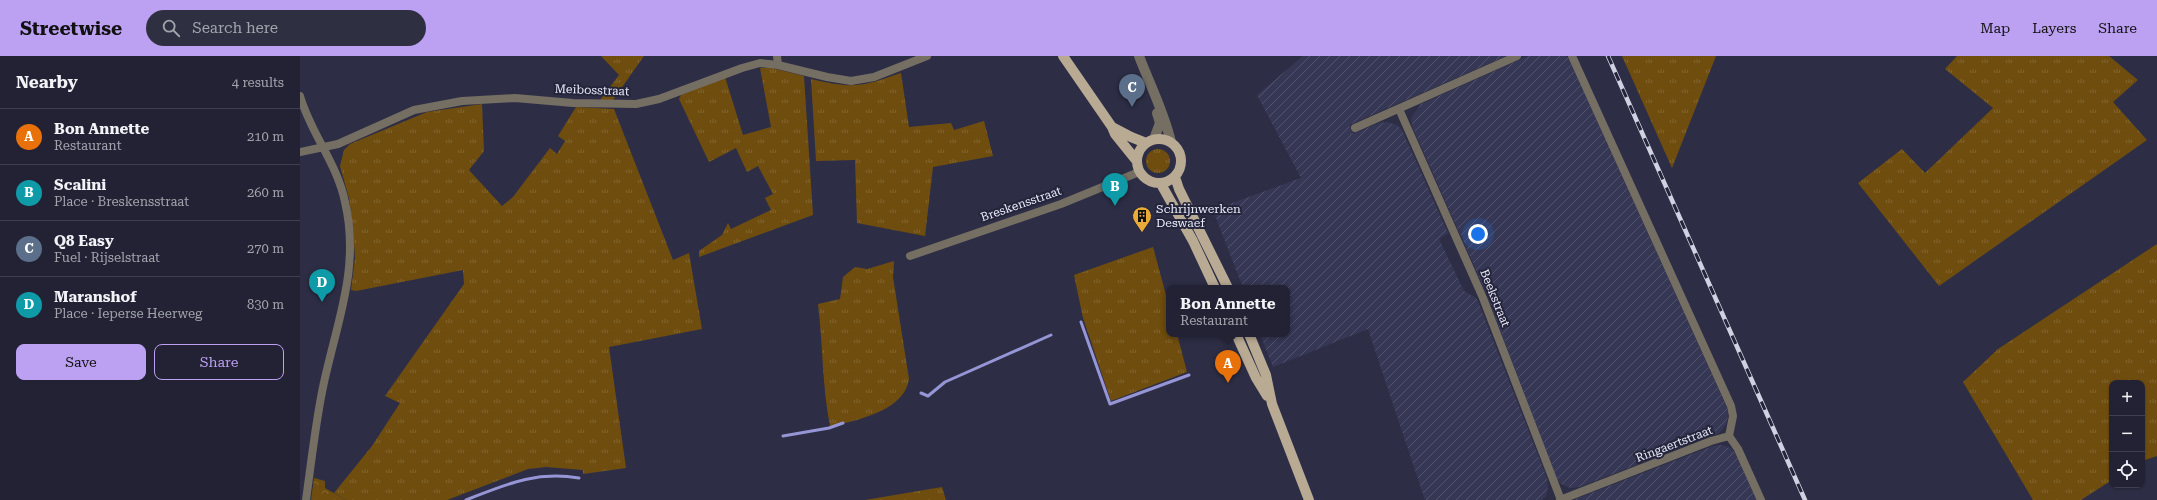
<!DOCTYPE html>
<meta charset="utf-8">
<style>
body{margin:0;font-family:"Roboto Serif",serif;background:#2e2f40;color:#f1f3f6}
.controls{position:absolute;right:12px;bottom:12px;display:grid;overflow:hidden;border-radius:8px;box-shadow:0 1px 3px #0004}
.controls button{width:36px;height:36px;display:grid;place-items:center;padding:0;border:0;border-bottom:1px solid #3f3f4f;background:#222234;color:#f1f3f6;font:20px sans-serif}
.you{position:absolute;left:1178px;top:178px;width:14px;height:14px;margin:-10px;border:3px solid #fff;border-radius:50%;background:#1a73e8;box-shadow:0 0 0 6px #1a73e833}
.badge{display:grid;place-items:center;width:26px;height:26px;border-radius:50%;background:#bca0f2;color:#fff;font-size:13px;font-weight:700}
.pin{position:absolute;translate:-50% -33px;filter:drop-shadow(0 1px 2px #0008)}
.pin::after{content:'';position:absolute;top:21px;width:14px;height:12px;background:inherit;clip-path:polygon(0 0,100% 0,50% 100%)}
.popup{position:absolute;left:866px;top:229px;width:124px;height:52px;box-sizing:border-box;display:grid;place-content:center;border-radius:8px;background:#222234;filter:drop-shadow(0 1px 3px #0005);font-size:13px;white-space:nowrap;color:#a2a4ac}
.popup b{font-size:15px;color:#f1f3f6}
.popup::after{content:'';position:absolute;left:50%;top:100%;margin-left:-8px;border:8px solid transparent;border-top-color:#222234}
.list{margin:0;padding:0;list-style:none}
h2{display:flex;justify-content:space-between;align-items:center;height:52px;margin:0;padding:0 16px;font-size:17px}
h2 small{font-size:13px;font-weight:400;color:#a2a4ac}
.list li{display:grid;grid-template-columns:26px 1fr auto;gap:12px;align-items:center;box-sizing:border-box;height:56px;padding:0 16px;border-top:1px solid #3f3f4f}
.list b{display:block;font-size:15px;white-space:nowrap}
.list p{margin:0;font-size:13px;white-space:nowrap;color:#a2a4ac}
.list em{font-size:13px;font-style:normal;color:#a2a4ac}
.actions{display:flex;gap:8px;padding:12px 16px}
.actions a{flex:1;padding:9px 0;border:1px solid #bca0f2;border-radius:8px;text-align:center;font-size:14px;color:#bca0f2}
.actions .main{background:#bca0f2;color:#111}
.icon{flex:none;width:22px;height:22px;fill:none;stroke:currentColor;stroke-width:2;stroke-linecap:round;stroke-linejoin:round}
.map{position:relative;flex:none;width:1857px;height:444px;overflow:hidden}
header{display:flex;align-items:center;gap:24px;box-sizing:border-box;height:56px;padding:0 20px;background:#bca0f2;color:#111}
header strong{font-size:19px}
nav{display:flex;gap:22px;margin-inline-start:auto;font-size:14px}
.search{width:280px;height:36px;background:#2e2f40;display:flex;align-items:center;gap:10px;box-sizing:border-box;padding:0 14px;border-radius:22px;color:#a2a4ac;font-size:15px}
main{display:flex}
aside{flex:1;background:#222234}
.map>svg:first-child{display:block}
.industrial{fill:url(#industrial-furrows)}
.grass{fill:url(#grass-tufts)}
.forest{fill:url(#forest-crowns)}
.lines{fill:none;stroke-linecap:round;stroke-linejoin:round}
.stream{stroke:#9695d5;stroke-width:3}
.minor{stroke:#756e63;stroke-width:8}
.tertiary{stroke:#756e63;stroke-width:10}
.primary{stroke:#b9aa94;stroke-width:10}
.rail-casing{stroke:#d0d1e1;stroke-width:4.5}
.rail{stroke:#24243b;stroke-width:3;stroke-dasharray:9;stroke-linecap:butt}
.labels{text-anchor:middle;stroke-width:4;stroke-linejoin:round;paint-order:stroke}
.street-label{font-size:12px;fill:#e9eaf9;stroke:#24243b}
.poi-label{font-size:12px;fill:#e9eaf9;stroke:#24243b;text-anchor:start}
</style>
<header>
<strong>Streetwise</strong>
<div class="search"><svg class="icon" aria-label="search" viewBox="0 0 24 24"><circle cx="10" cy="10" r="6"/><path d="M15 15l6 6"/></svg>Search here</div>
<nav><a>Map</a><a>Layers</a><a>Share</a></nav>
</header>
<main>
<aside>
<h2>Nearby<small>4 results</small></h2>
<ul class="list">
<li><span class="badge" style="background:#e8710a">A</span><div><b>Bon Annette</b><p>Restaurant</p></div><em>210 m</em></li>
<li><span class="badge" style="background:#0f9aa8">B</span><div><b>Scalini</b><p>Place · Breskensstraat</p></div><em>260 m</em></li>
<li><span class="badge" style="background:#5c6f8a">C</span><div><b>Q8 Easy</b><p>Fuel · Rijselstraat</p></div><em>270 m</em></li>
<li><span class="badge" style="background:#0f9aa8">D</span><div><b>Maranshof</b><p>Place · Ieperse Heerweg</p></div><em>830 m</em></li>
</ul>
<div class="actions"><a class="main">Save</a><a>Share</a></div>
</aside>
<div class="map">
<svg width="1857" height="444" viewBox="0 0 1857 444">
<defs>
<pattern id="industrial-furrows" width="10" height="10" patternUnits="userSpaceOnUse"><rect width="10" height="10" fill="#363755"/><path d="M-1 1l2-2M0 10L10 0M9 11l2-2" fill="none" stroke="#53546e"/></pattern>
<pattern id="grass-tufts" width="24" height="20" patternUnits="userSpaceOnUse"><rect width="24" height="20" fill="#6e4d0e"/><path d="M3 7l-1-3M5 7V3M7 7l1-3M15 17l-1-3M17 17v-4M19 17l1-3" fill="none" stroke="#836732"/></pattern>
<pattern id="forest-crowns" width="20" height="18" patternUnits="userSpaceOnUse"><rect width="20" height="18" fill="#6e4d0e"/><path d="M2 6a3 3 0 1 1 6 0M12 15a3 3 0 1 1 6 0" fill="none" stroke="#836732"/></pattern>
</defs>
<rect width="100%" height="100%" fill="#2d2e45"/>
<path class="industrial" d="M 1003,0 L 1206,0 L 1049,69 L 1053,78 L 1079,67 L 1087,66 L 1097,69 L 1102,74 L 1148,177 L 1139,183 L 1164,235 L 1177,243 L 1247,422 L 1248,431 L 1246,440 L 1242,444 L 1125,444 L 1068,273 L 973,311 L 960,278 L 987,278 L 987,232 L 943,232 L 913,154 L 1001,122 L 957,39 Z
M 1228,0 L 1266,0 L 1269,3 L 1427,352 L 1428,361 L 1425,370 L 1419,377 L 1279,431 L 1270,432 L 1261,428 L 1256,421 L 1187,239 L 1112,70 L 1111,62 L 1121,48 Z
M 1422,389 L 1430,392 L 1437,398 L 1457,444 L 1273,444 L 1413,390 Z"/>
<path class="grass" d="M 301,0 L 344,0 L 313,44 L 300,44 L 319,19 Z
M 1322,0 L 1416,0 L 1372,112 Z
M 1657,0 L 1809,0 L 1838,24 L 1813,46 L 1847,84 L 1639,230 L 1558,127 L 1602,93 L 1625,117 L 1693,52 L 1645,13 Z
M 460,12 L 472,12 L 504,20 L 513,159 L 399,201 L 399,195 L 422,179 L 428,167 L 431,173 L 471,154 L 465,142 L 473,138 L 458,110 L 447,116 L 436,92 L 409,106 L 379,43 L 381,39 L 425,21 L 443,79 L 471,71 Z
M 601,17 L 609,71 L 651,67 L 654,74 L 684,65 L 693,100 L 633,111 L 625,180 L 557,167 L 555,104 L 516,105 L 511,23 C 553,33 561,31 601,17 Z
M 182,48 L 184,95 L 169,114 L 202,150 L 213,141 L 250,92 L 257,98 L 265,85 L 258,80 L 276,51 L 314,53 L 373,204 L 389,197 L 402,273 L 309,291 L 326,412 L 283,418 L 283,414 L 246,411 L 228,413 L 147,444 L 46,444 L 34,437 L 72,390 L 100,347 L 85,340 L 164,228 L 163,214 L 56,235 L 51,234 L 55,202 L 53,173 L 49,142 L 40,110 L 44,94 L 50,88 L 127,56 Z
M846 105a12 12 0 1 1 24 0a12 12 0 1 1-24 0Z
M 1857,188 L 1857,400 L 1842,405 L 1842,327 L 1812,327 L 1812,424 L 1781,444 L 1733,444 L 1663,326 L 1698,293 Z
M 853,191 L 869,250 L 869,278 L 877,278 L 887,316 L 811,345 L 783,262 L 774,219 Z
M 594,205 L 593,221 L 609,323 C 605,354 557,365 530,370 C 522,330 523,288 518,248 L 540,243 L 543,221 L 555,211 L 567,213 Z
M 642,431 L 646,444 L 565,444 Z"/>
<path class="forest" d="M 14,422 L 25,425 L 25,432 L 46,444 L 11,444 Z"/>
<g class="lines">
<path class="stream" d="M 781,266 L 810,348 L 889,319
M 621,337 L 628,340 L 645,326 L 751,279
M 483,380 L 529,372 L 543,367
M 166,444 C 207,428 235,415 279,422"/>
<path class="minor" d="M 477,0 L 478,9
M 1272,0 L 1431,350 L 1433,360 L 1429,380
M 0,40 C 11,78 37,107 45,146 C 61,214 35,270 22,336 C 15,372 11,408 6,444
M 1099,53 L 1183,242 L 1261,444
M 1055,72 L 1217,0
M 0,96 L 38,88 L 114,54 L 162,45 L 215,42 L 273,47 L 336,48 L 359,43 L 442,12 L 460,7 L 478,9 L 527,21 L 551,25 L 574,21 L 627,0
M 610,200 L 761,148 L 839,116
M 1429,380 L 1438,393 L 1461,444
M 1260,444 L 1411,385 L 1429,380"/>
<path class="tertiary" d="M 839,0 C 850,29 864,56 871,86
M 854,83 L 860,67 L 857,57"/>
<path class="primary" d="M 763,0 L 812,71 L 815,78 L 836,104
M 812,71 L 831,81 L 846,87
M837 105a22 22 0 1 1 44 0a22 22 0 1 1-44 0Z
M 875,121 L 879,133 L 928,232
M 861,128 L 893,185 L 915,232
M 936,278 L 956,322 L 967,340
M 949,278 L 966,319 L 972,348 L 1009,444"/>
<defs>
<path id="rail" d="M 1308,0 L 1505,444"/>
</defs>
<use href="#rail" class="rail-casing"/>
<use href="#rail" class="rail"/>
</g>
<defs>
<symbol id="building-pin" viewBox="-11 -11 22 30"><path d="M0 17L-7.5 6A9.5 9.5 0 1 1 7.5 6Z" fill="#e9aa38" stroke="#24243b"/><path d="M-4-6H4V6H1V3H-1V6H-4ZM-2.5-4.3h1.7v1.8h-1.7ZM.8-4.3h1.7v1.8H.8ZM-2.5-1h1.7V.8h-1.7ZM.8-1h1.7V.8H.8Z" fill="#111"/></symbol>
</defs>
<g fill-rule="evenodd">
<use href="#building-pin" x="831" y="149" width="22" height="30"/>
</g>
<g class="labels">
<g class="street-label">
<text transform="translate(292 34) rotate(2)" y="4">Meibosstraat</text>
<text transform="translate(721 148) rotate(-19)" y="4">Breskensstraat</text>
<text transform="translate(1195 242) rotate(68)" y="4">Beekstraat</text>
<text transform="translate(1374 388) rotate(-21)" y="4">Ringaertstraat</text>
</g>
<g class="poi-label">
<text x="856" y="157">Schrijnwerken<tspan x="856" dy="14">Deswaef</tspan></text>
</g>
</g>
</svg>
<div class="controls">
<button>+</button>
<button>−</button>
<button><svg class="icon" aria-label="locate" viewBox="0 0 24 24"><circle cx="12" cy="12" r="6"/><path d="M12 2v4M12 18v4M2 12h4M18 12h4"/></svg></button>
</div>
<div class="you"></div>
<div class="pin badge" style="left:928px;top:327px;background:#e8710a">A</div>
<div class="popup"><b>Bon Annette</b>Restaurant</div>
<div class="pin badge" style="left:815px;top:150px;background:#0f9aa8">B</div>
<div class="pin badge" style="left:832px;top:51px;background:#5c6f8a">C</div>
<div class="pin badge" style="left:22px;top:246px;background:#0f9aa8">D</div>
</div>
</main>
